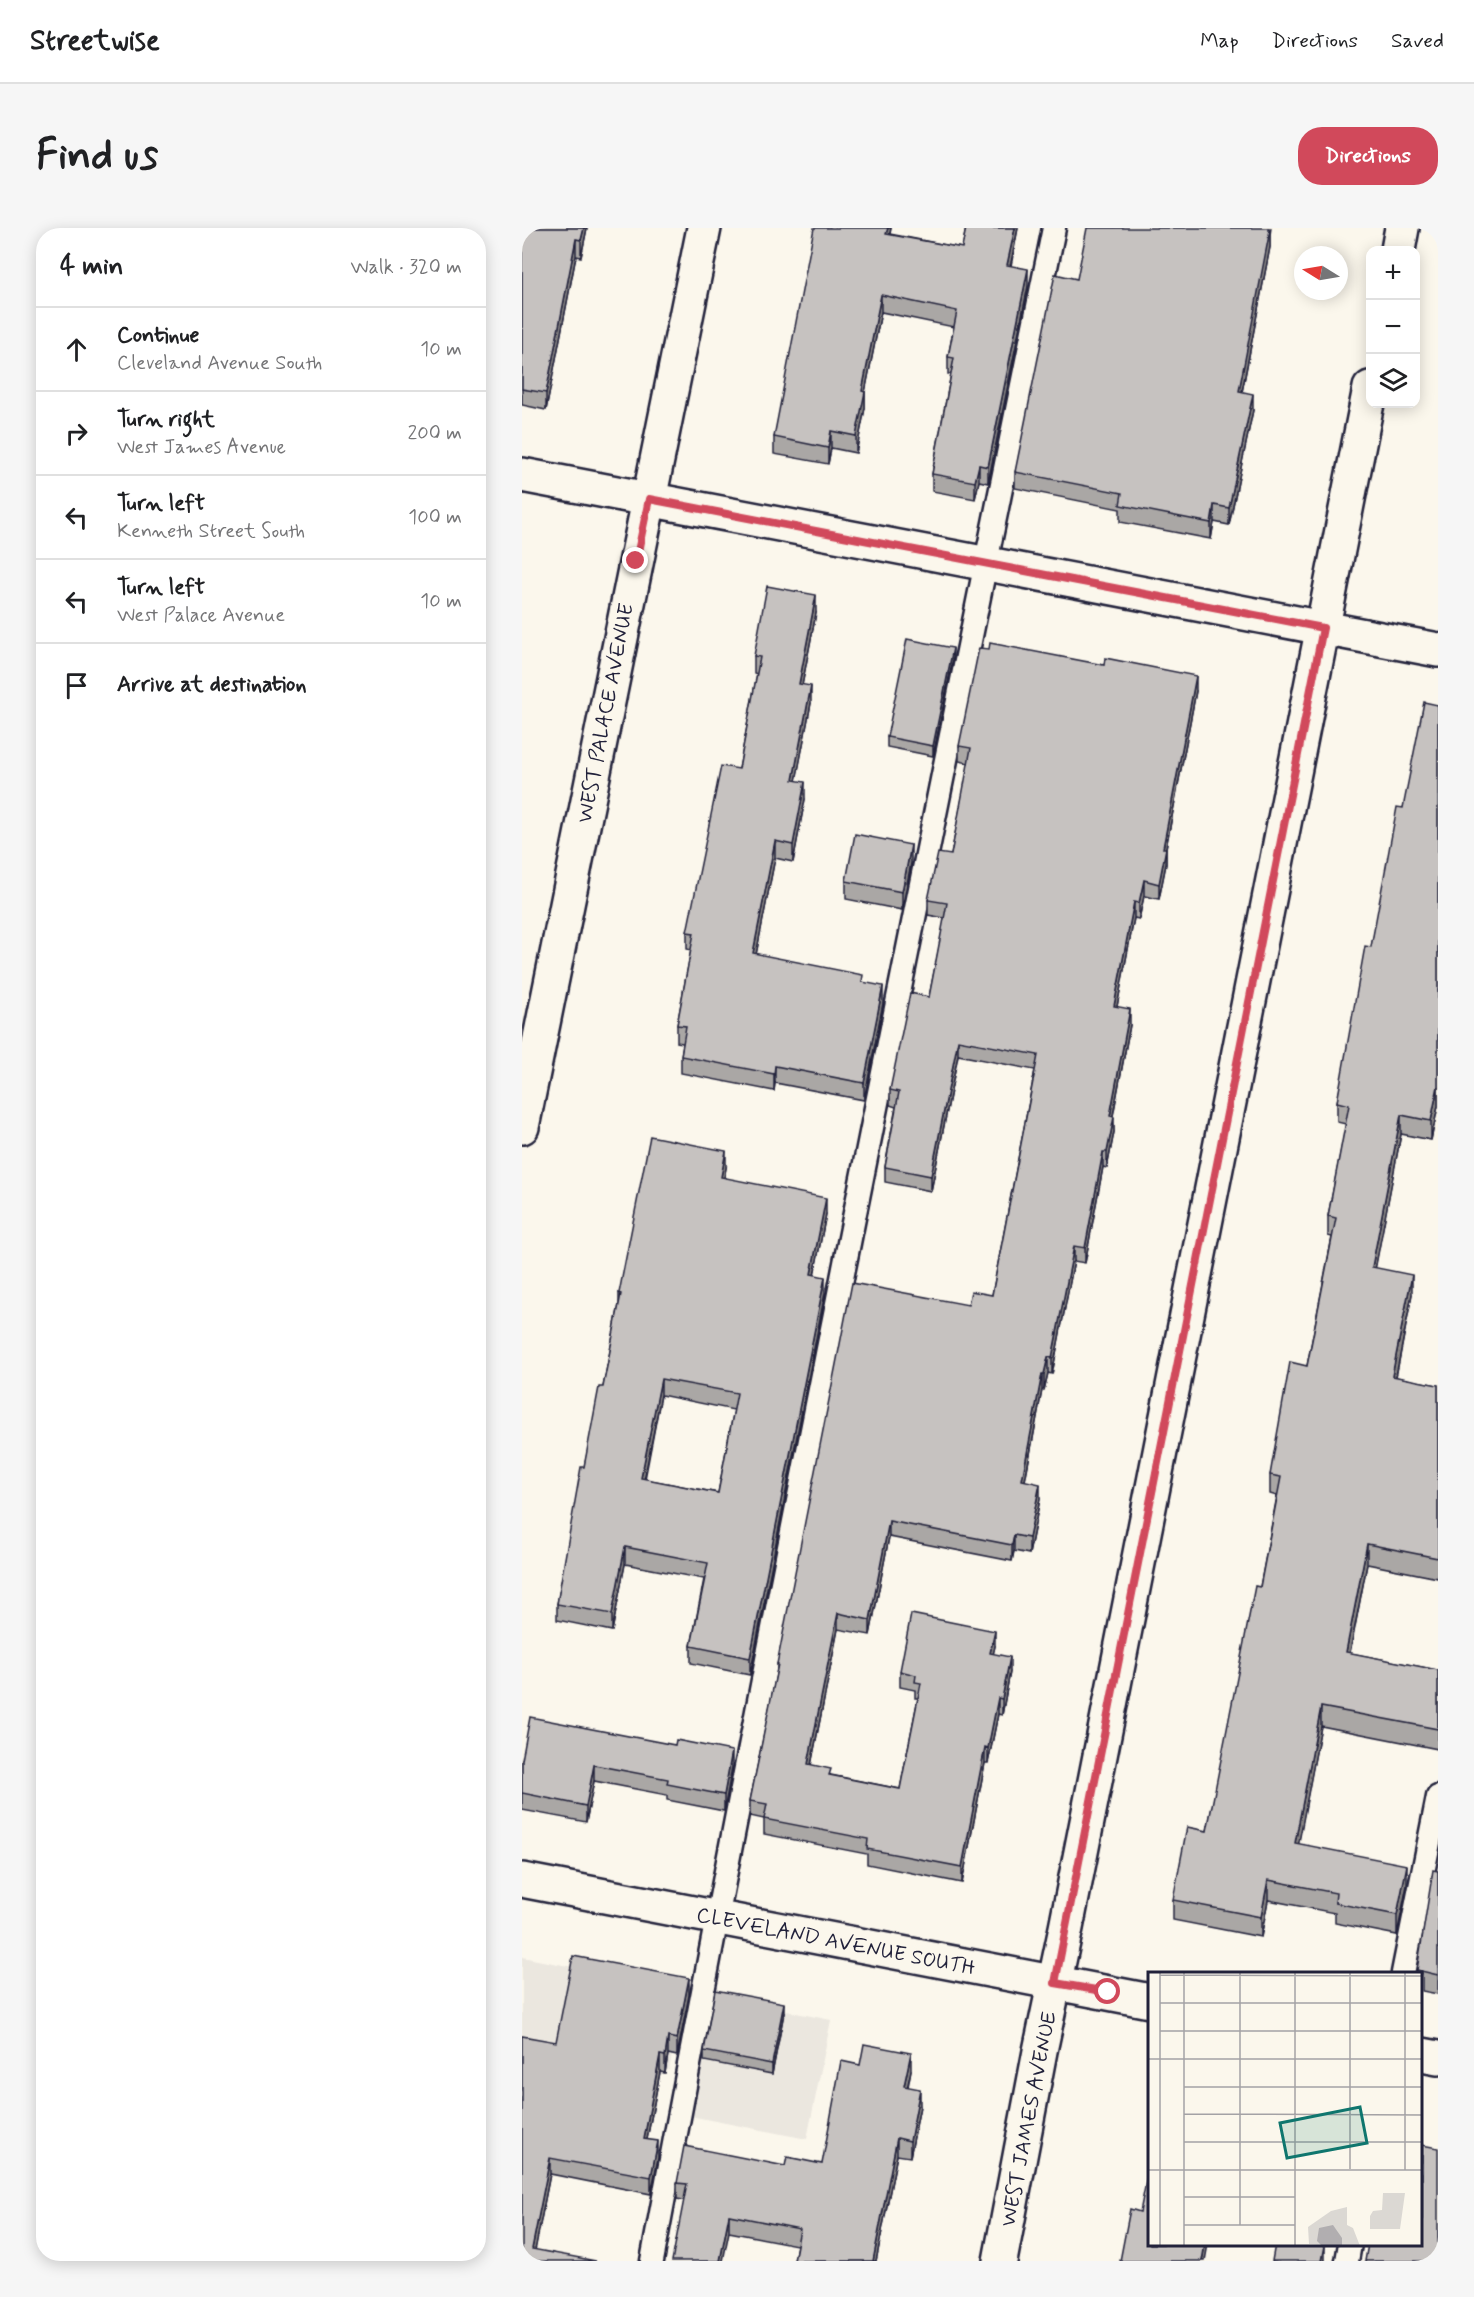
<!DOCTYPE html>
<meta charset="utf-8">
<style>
body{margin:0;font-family:Mynerve,sans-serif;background:#f6f6f6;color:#202124}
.controls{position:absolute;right:18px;top:18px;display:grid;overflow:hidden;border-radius:12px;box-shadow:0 3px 15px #0003}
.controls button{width:54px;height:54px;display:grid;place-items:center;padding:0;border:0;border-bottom:2px solid #e0e0e0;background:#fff;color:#202124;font:30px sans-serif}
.compass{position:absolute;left:772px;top:18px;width:54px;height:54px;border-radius:50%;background:#fff;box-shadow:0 3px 15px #0003;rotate:281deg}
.stop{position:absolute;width:18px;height:18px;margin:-14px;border:4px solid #d1495b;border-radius:50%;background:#fff}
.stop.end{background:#d1495b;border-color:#fff;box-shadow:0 2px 6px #0008}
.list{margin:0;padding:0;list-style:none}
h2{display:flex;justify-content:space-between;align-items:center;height:78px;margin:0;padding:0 24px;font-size:26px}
h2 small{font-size:20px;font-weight:400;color:#757577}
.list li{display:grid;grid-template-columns:39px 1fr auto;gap:18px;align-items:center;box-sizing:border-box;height:84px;padding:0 24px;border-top:2px solid #e0e0e0}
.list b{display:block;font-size:22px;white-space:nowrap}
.list p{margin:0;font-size:20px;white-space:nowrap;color:#757577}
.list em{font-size:20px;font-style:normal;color:#757577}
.icon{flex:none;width:33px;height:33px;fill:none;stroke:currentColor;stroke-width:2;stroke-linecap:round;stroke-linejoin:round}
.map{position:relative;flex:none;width:916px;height:2033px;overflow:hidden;border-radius:24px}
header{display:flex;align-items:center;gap:36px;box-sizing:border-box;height:84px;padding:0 30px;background:#fff;border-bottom:2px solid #e0e0e0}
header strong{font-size:28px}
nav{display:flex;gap:33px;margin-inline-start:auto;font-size:21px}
.intro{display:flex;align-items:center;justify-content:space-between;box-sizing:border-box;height:144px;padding:0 36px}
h1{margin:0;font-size:42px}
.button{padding:15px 27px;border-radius:24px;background:#d1495b;color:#fff;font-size:21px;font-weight:700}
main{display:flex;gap:36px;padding:0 36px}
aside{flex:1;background:#fff;border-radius:24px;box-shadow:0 3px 15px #0003}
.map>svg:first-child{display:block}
.built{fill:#ebe7df}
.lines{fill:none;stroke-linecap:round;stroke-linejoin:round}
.lane-casing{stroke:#22223b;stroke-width:27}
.street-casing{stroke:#22223b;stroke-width:38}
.secondary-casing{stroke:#22223b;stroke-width:38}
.lane{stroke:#fbf7ec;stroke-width:22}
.street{stroke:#fbf7ec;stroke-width:33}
.secondary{stroke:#fbf7ec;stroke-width:33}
.wall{fill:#aaa7a5;stroke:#22223b;stroke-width:1.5;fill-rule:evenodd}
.shaded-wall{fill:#8b8886;stroke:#22223b;stroke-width:1.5}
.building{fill:#c6c2c0;stroke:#22223b;stroke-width:1.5;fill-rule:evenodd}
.route{stroke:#d1495b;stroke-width:8}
.labels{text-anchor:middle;stroke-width:5;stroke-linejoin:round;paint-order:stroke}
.street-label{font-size:21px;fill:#22223b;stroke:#fbf7ec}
.inset-road{fill:none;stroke:#a4a2a5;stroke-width:1.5}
.view{fill:#0f766e;fill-opacity:0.15;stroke:#0f766e;stroke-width:3}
.inset-edge{fill:none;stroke:#22223b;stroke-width:3}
</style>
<header>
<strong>Streetwise</strong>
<nav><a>Map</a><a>Directions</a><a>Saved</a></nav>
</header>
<div class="intro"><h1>Find us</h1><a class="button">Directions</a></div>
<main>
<aside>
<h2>4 min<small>Walk · 320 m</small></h2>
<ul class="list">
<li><svg class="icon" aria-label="ahead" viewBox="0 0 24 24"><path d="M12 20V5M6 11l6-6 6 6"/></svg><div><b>Continue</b><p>Cleveland Avenue South</p></div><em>10 m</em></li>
<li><svg class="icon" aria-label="right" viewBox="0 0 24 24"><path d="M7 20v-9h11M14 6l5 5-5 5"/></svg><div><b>Turn right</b><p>West James Avenue</p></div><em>200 m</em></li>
<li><svg class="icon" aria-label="left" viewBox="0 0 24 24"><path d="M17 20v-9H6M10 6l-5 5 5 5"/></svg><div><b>Turn left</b><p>Kenneth Street South</p></div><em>100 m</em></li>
<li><svg class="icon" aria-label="left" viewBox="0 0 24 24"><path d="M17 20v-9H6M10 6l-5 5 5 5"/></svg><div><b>Turn left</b><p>West Palace Avenue</p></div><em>10 m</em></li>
<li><svg class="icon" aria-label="arrive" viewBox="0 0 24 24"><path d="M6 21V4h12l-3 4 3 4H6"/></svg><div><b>Arrive at destination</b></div></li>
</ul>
</aside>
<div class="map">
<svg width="916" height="2033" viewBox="0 0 916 2033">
<rect width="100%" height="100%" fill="#fbf7ec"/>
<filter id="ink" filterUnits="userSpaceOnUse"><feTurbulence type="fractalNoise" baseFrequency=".0167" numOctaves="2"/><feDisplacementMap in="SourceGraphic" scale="12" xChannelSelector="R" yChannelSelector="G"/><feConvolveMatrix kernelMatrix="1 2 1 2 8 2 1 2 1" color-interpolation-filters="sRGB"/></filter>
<g filter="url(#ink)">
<path class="built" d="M 0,1729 L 163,1761 L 147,1842 L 0,1812 Z
M 190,1768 L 309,1792 L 285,1911 L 168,1888 Z"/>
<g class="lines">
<defs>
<path id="lane" d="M 881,1745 L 916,1569
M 130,2033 C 257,1354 394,677 532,0
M 825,2033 L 828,2016"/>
<path id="street" d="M 876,22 L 880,0
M 0,247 L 916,422
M 0,899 L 182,0
M 478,2033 L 518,1823 L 544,1700 L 848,160"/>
<path id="secondary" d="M 0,1652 L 628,1773
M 900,1827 L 916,1830"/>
</defs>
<use href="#lane" class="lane-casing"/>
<use href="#street" class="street-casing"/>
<use href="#secondary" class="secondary-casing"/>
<use href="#lane" class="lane"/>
<use href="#street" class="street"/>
<use href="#secondary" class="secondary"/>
</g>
<path class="wall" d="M 0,0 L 65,0 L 59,29 L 54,28 L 24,182 L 0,177 Z
M 369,0 L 368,6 L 440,20 L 444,0 L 496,0 L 489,38 L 506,58 L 466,255 L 457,253 L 453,271 L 410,263 L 410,246 L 429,146 L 426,146 L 426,129 L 432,99 L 359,84 L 343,164 L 343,180 L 334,225 L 309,220 L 306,236 L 252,226 L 252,209 Z
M 748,7 L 748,19 L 720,164 L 731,182 L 707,297 L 692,294 L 689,311 L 598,294 L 598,281 L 493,260 L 493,244 L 555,51 Z
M 294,385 L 280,457 L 289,475 L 274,552 L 283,571 L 271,634 L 253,630 L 234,726 L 341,754 L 361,775 L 342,872 L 253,855 L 252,863 L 159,845 L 159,828 L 161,815 L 155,814 L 155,797 L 169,722 L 165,721 L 165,704 L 217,541 L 235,446 L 232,445 L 232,428 Z
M 431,430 L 411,528 L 365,519 L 365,509 Z
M 674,463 L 644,620 L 644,636 L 637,671 L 622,668 L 617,691 L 612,690 L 595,778 L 608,797 L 591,888 L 592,904 L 585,940 L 581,939 L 563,1035 L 552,1033 L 530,1146 L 526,1145 L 522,1162 L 520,1162 L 503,1253 L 518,1271 L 507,1326 L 492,1323 L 490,1333 L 367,1309 L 348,1407 L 316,1401 L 289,1537 L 309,1547 L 378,1561 L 396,1470 L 393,1470 L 393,1462 L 378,1459 L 378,1443 L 473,1418 L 471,1426 L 488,1444 L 480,1487 L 476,1486 L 466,1535 L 463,1535 L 440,1655 L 345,1636 L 345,1626 L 242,1606 L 242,1591 L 228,1588 L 228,1573 L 255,1444 L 255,1436 L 446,1077 L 470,1067 L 513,842 L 436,827 L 409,963 L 363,954 L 363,939 L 374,879 L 368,877 L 368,862 L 407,769 L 423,690 L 406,687 L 406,672 L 429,627 L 447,535 L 437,533 L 437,518 Z
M 916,477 L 916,878 L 909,912 L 879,906 L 853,1040 L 890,1066 L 874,1149 L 916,1157 L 916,1350 L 845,1336 L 828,1425 L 916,1442 L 916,1521 L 799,1498 L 776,1616 L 885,1657 L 875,1707 L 813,1695 L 813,1685 L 746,1672 L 739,1709 L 651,1692 L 651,1672 L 685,1603 L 738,1359 L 755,1268 L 748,1266 L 748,1247 L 785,1138 L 810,1009 L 806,1008 L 806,988 L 824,896 L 815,894 L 815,874 L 849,719 L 881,580 Z
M 389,635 L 380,682 L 324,671 L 324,653 Z
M 204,940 L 202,950 L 304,986 L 292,1046 L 303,1065 L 228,1447 L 169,1435 L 169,1418 L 182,1351 L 103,1336 L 90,1403 L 35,1392 L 35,1376 L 62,1239 L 81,1159 L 97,1077 L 97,1065 ZM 139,1167 L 212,1182 L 196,1265 L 123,1251 Z
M 0,1532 L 210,1539 L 202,1583 L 145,1572 L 145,1567 L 72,1553 L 64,1594 L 0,1582 Z
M 916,1643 L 916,1766 L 900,1763 L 900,1745 L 895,1745 Z
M 167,1767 L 155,1828 L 146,1826 L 143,1845 L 138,1844 L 125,1911 L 136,1930 L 129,1966 L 28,1946 L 13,2021 L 0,2033 L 34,1814 Z
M 262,1785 L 250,1846 L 182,1833 L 182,1823 Z
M 338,1837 L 389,1842 L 386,1859 L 398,1878 L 388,1929 L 375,1927 L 354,2033 L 272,2033 L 275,2017 L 207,2004 L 161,1972 L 155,1971 L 155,1955 L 263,1938 L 300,1936 Z"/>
<path class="shaded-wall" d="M 62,0 L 65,0 L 59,29 L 59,12 Z
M 366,0 L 369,0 L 364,22 L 364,6 Z
M 493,0 L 496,0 L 485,54 L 485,37 Z
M 746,0 L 749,0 L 748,7 L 748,19 L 717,179 L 717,163 Z
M 54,11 L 54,28 L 24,182 L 24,165 Z
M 506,41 L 506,58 L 466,255 L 466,239 Z
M 359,67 L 359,84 L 343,164 L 343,180 L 334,225 L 334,208 L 340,163 Z
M 731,166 L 731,182 L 707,297 L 707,280 Z
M 309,203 L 309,220 L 306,236 L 306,220 Z
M 457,237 L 457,253 L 453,271 L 453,254 Z
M 692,277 L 692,294 L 689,311 L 689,295 Z
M 294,367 L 294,385 L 277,473 L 277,456 Z
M 431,420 L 431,430 L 411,528 L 411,518 Z
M 674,448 L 674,463 L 641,635 L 641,620 Z
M 289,458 L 289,475 L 271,569 L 271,552 Z
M 283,554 L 283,571 L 271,634 L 271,617 Z
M 253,613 L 253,630 L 231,742 L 231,725 Z
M 389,617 L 389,635 L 380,682 L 380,664 Z
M 644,620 L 644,636 L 637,671 L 637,656 Z
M 622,652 L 622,668 L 617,691 L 617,675 Z
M 612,674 L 612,690 L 592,794 L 592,778 Z
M 361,758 L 361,775 L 342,872 L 342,855 Z
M 608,781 L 608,797 L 588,903 L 588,888 Z
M 436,812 L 436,827 L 409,963 L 409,948 Z
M 253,838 L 253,855 L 252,863 L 252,846 Z
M 916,858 L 916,878 L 909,912 L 909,893 Z
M 879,887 L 879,906 L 850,1058 L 850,1039 Z
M 592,889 L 592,904 L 585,940 L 585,924 Z
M 204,923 L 204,940 L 199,966 L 199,949 Z
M 581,924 L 581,939 L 563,1035 L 563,1020 Z
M 304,970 L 304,986 L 289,1063 L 289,1046 Z
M 552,1018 L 552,1033 L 530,1146 L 530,1130 Z
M 890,1047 L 890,1066 L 870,1168 L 870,1148 Z
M 303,1049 L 303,1065 L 228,1447 L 228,1430 Z
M 526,1129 L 526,1145 L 522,1162 L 522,1146 Z
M 520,1146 L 520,1162 L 500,1268 L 500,1252 Z
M 139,1151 L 139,1167 L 119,1267 L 119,1250 Z
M 518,1256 L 518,1271 L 507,1326 L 507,1310 Z
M 367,1293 L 367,1309 L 348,1407 L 348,1392 Z
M 492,1307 L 492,1323 L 490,1333 L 490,1317 Z
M 845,1316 L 845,1336 L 824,1444 L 824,1424 Z
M 103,1319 L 103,1336 L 90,1403 L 90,1386 Z
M 316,1385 L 316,1401 L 286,1552 L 286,1536 Z
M 473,1403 L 473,1418 L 468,1441 L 468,1425 Z
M 488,1429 L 488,1444 L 480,1487 L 480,1471 Z
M 476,1470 L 476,1486 L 466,1535 L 466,1520 Z
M 799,1479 L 799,1498 L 773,1635 L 773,1615 Z
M 463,1519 L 463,1535 L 440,1655 L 440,1639 Z
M 210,1523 L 210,1539 L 202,1583 L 202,1567 Z
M 72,1537 L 72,1553 L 64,1594 L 64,1578 Z
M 885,1637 L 885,1657 L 875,1707 L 875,1687 Z
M 746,1652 L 746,1672 L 739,1709 L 739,1689 Z
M 167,1750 L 167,1767 L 155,1828 L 155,1811 Z
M 262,1775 L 262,1785 L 250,1846 L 250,1836 Z
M 146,1809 L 146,1826 L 143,1845 L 143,1828 Z
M 389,1825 L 389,1842 L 382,1875 L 382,1858 Z
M 138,1827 L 138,1844 L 122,1927 L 122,1911 Z
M 398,1861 L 398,1878 L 388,1929 L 388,1913 Z
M 375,1910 L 375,1927 L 354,2033 L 351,2033 Z
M 136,1913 L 136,1930 L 129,1966 L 129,1949 Z
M 28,1930 L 28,1946 L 11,2033 L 10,2021 Z
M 207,1987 L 207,2004 L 201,2033 L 198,2033 Z
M 683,2016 L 686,2016 L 683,2033 L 680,2033 Z
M 803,2018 L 803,2033 L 800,2033 Z"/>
<path class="building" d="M 0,0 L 62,0 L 59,12 L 54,11 L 24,165 L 0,161 Z
M 292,0 L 366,0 L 364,6 L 440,20 L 444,0 L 493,0 L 485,37 L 506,41 L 466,239 L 457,237 L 453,254 L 410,246 L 432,130 L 426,129 L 435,83 L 359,67 L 340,163 L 343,164 L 334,208 L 309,203 L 306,220 L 252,209 Z
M 565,0 L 746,0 L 746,2 L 748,2 L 717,163 L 731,166 L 707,280 L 692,277 L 689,295 L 598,277 L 600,265 L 493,244 L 533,46 L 555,51 Z
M 245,358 L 294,367 L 277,456 L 289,458 L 271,552 L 283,554 L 271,617 L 253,613 L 231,725 L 341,747 L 340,754 L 361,758 L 342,855 L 253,838 L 252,846 L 159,828 L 164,798 L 155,797 L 172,705 L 165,704 L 199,538 L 217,541 L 238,429 L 232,428 Z
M 385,411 L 431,420 L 411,518 L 365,509 Z
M 468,415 L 582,437 L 583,430 L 674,448 L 641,620 L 644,620 L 637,656 L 622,652 L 617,675 L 612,674 L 592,778 L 608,781 L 588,888 L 592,889 L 585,924 L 581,924 L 563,1020 L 552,1018 L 530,1130 L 526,1129 L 522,1146 L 520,1146 L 500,1252 L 518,1256 L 507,1310 L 492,1307 L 490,1317 L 367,1293 L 348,1392 L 316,1385 L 286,1536 L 309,1541 L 307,1547 L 378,1561 L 399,1455 L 393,1454 L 394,1447 L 378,1443 L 389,1386 L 473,1403 L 468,1425 L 488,1429 L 480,1471 L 476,1470 L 466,1520 L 463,1519 L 440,1639 L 345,1621 L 346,1611 L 242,1591 L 245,1576 L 228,1573 L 256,1436 L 255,1436 L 330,1055 L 446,1077 L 449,1063 L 470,1067 L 516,827 L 436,812 L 409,948 L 363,939 L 377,864 L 368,862 L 388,765 L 407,769 L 425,675 L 406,672 L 416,625 L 429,627 L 449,520 L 437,518 L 457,420 L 467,421 Z
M 902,474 L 916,477 L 916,858 L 909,893 L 879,887 L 850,1039 L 890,1047 L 870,1148 L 916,1157 L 916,1330 L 845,1316 L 824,1424 L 916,1442 L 916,1501 L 799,1479 L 773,1615 L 885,1637 L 875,1687 L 813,1675 L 814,1665 L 746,1652 L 739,1689 L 651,1672 L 665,1599 L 685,1603 L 733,1358 L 738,1359 L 759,1249 L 748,1247 L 768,1134 L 785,1138 L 814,990 L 806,988 L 827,877 L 815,874 L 843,718 L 849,719 L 875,579 L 881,580 Z
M 333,606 L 389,617 L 380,664 L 324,653 Z
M 128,908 L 204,923 L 199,949 L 304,970 L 289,1046 L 303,1049 L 228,1430 L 169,1418 L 186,1335 L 103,1319 L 90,1386 L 35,1376 L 59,1239 L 62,1239 L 77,1159 L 81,1159 L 99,1066 L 97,1065 ZM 139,1151 L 215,1165 L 196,1265 L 119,1250 Z
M 8,1489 L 153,1517 L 154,1512 L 210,1523 L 202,1567 L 145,1556 L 146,1551 L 72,1537 L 64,1578 L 0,1565 L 0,1532 Z
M 911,1642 L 916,1643 L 916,1747 L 895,1742 Z
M 51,1728 L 167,1750 L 155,1811 L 146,1809 L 143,1828 L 138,1827 L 122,1911 L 136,1913 L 129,1949 L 28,1930 L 10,2021 L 74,2033 L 0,2033 L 0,1808 L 34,1814 Z
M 193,1762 L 262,1775 L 250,1836 L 182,1823 Z
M 342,1816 L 389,1825 L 382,1858 L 398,1861 L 388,1913 L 375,1910 L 351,2033 L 272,2033 L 278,2001 L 207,1987 L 198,2033 L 150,2033 L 165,1956 L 155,1955 L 162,1918 L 263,1938 L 265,1929 L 300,1936 L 319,1833 L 338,1837 Z
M 900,1917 L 916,1920 L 916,2033 L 843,2033 L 846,2016 L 900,2016 Z
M 628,1934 L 628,2016 L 683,2016 L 680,2033 L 598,2033 L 608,1981 L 618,1984 Z
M 753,2016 L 797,2016 L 803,2018 L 800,2033 L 750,2033 Z"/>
</g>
<g class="lines" filter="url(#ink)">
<path class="route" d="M 114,333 L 127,271 L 801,400 L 533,1755 L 586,1764"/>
</g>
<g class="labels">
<g class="street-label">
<text transform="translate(83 485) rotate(-79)" y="7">WEST PALACE AVENUE</text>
<text transform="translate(314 1713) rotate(11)" y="7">CLEVELAND AVENUE SOUTH</text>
<text transform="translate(506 1891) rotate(-79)" y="7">WEST JAMES AVENUE</text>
</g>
</g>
<g transform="translate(626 1744)">
<rect width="274" height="274" fill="#fbf7ec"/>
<path d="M 235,221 L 257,221 L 252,257 L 222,257 L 222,244 L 225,239 L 234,238 ZM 199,235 L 199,253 L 205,256 L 212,274 L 161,272 L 160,255 L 183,239 Z" fill="#dbd8d3"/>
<path d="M 185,253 L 194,266 L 194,274 L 174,274 L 169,269 L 171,256 Z" fill="#b1aeb0"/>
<path class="inset-road" d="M 12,0 L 12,274M 92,0 L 92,253M 147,0 L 147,274M 202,0 L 202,197M 257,0 L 257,198M 12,3 L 275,4M 12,31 L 275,31M 12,59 L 275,59M 0,87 L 275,87M 36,115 L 275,115M 36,142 L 275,143M 36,170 L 275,170M 0,198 L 36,198M 36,198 L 275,198M 36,225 L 147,225M 36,253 L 147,253M 36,274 L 36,0"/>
<path class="view" d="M 212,135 L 219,171 L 139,186 L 132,151 Z"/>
<rect width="274" height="274" class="inset-edge"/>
</g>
</svg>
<div class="controls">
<button>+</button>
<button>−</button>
<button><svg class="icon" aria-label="layers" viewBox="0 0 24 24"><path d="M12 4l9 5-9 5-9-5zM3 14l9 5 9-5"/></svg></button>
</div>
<svg class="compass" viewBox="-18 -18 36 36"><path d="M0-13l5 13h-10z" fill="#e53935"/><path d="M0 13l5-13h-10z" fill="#757577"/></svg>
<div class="stop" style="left:586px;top:1764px"></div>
<div class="stop end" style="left:114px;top:333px"></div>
</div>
</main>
